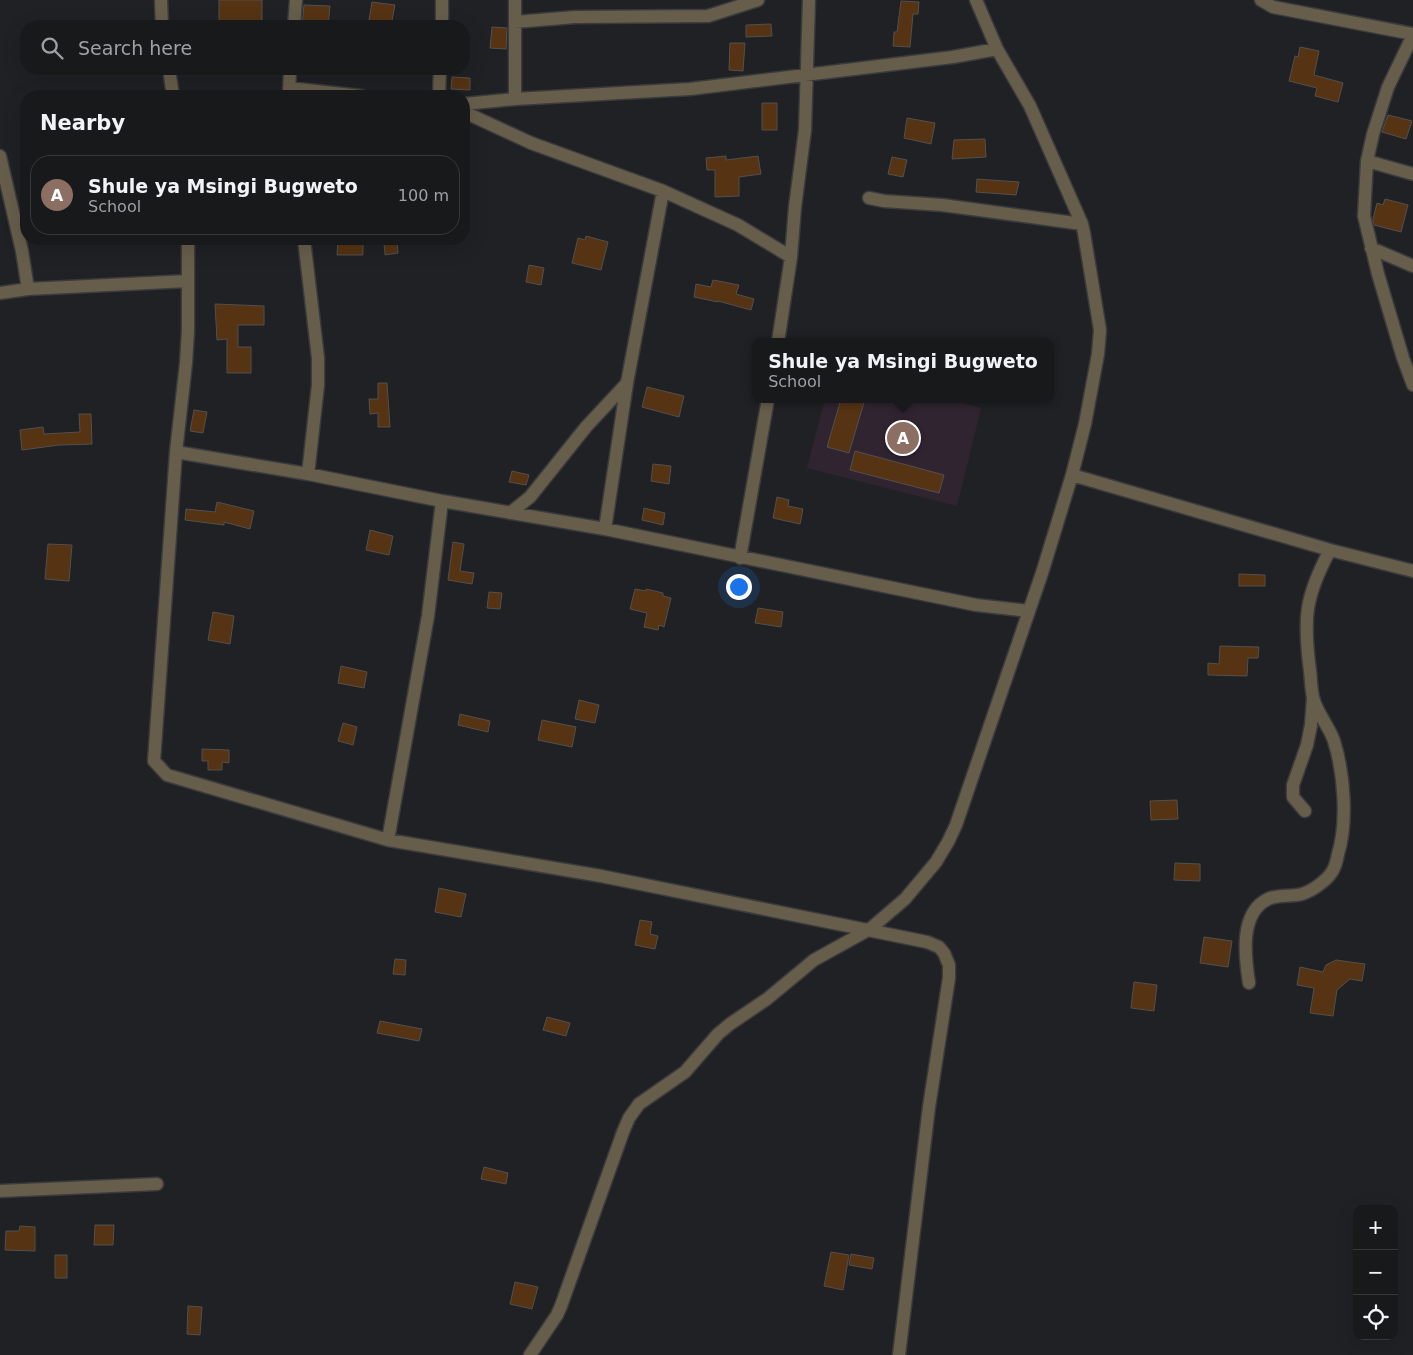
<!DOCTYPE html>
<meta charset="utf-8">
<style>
body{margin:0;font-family:"DejaVu Sans",sans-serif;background:#212224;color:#f1f3f6}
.controls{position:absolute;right:15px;bottom:15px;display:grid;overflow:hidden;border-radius:10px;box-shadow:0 5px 20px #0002}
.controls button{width:45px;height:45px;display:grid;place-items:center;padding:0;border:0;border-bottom:1px solid #36383a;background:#18191b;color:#f1f3f6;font:25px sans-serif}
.you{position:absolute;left:738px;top:586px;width:18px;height:18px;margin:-12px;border:4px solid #fff;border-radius:50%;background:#1a73e8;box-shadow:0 0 0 8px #1a73e833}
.badge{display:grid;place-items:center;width:32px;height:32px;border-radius:50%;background:#fa87e7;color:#fff;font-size:16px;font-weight:700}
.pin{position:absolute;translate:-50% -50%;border:2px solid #fff;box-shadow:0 1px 5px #0006}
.popup{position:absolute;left:752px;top:338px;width:302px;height:65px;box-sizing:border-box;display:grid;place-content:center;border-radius:10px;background:#18191b;filter:drop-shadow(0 1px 4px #0005);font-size:16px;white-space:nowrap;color:#9fa0a3}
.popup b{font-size:19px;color:#f1f3f6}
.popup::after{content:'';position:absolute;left:50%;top:100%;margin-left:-10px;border:10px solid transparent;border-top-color:#18191b}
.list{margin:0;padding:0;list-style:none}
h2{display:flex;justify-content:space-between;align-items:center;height:65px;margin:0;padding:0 20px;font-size:21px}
h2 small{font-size:16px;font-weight:400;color:#9fa0a3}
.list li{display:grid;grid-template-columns:32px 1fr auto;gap:15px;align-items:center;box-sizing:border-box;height:80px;margin:0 10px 10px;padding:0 10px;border:1px solid #36383a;border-radius:20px}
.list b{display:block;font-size:19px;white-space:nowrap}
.list p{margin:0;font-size:16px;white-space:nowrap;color:#9fa0a3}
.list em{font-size:16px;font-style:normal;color:#9fa0a3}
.icon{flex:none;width:28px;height:28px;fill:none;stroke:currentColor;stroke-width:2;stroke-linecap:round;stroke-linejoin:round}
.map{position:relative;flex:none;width:1413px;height:1355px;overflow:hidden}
.search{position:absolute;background:#18191b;box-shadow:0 5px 20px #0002;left:20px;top:20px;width:450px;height:55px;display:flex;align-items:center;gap:12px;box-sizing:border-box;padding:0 18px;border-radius:20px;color:#9fa0a3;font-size:19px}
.panel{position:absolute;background:#18191b;box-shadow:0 5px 20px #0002;left:20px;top:90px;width:450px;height:155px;border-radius:20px}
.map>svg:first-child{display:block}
.education{fill:#302431}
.building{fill:#553313;stroke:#52504e}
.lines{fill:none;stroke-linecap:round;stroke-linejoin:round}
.minor-casing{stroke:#3a3b3d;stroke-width:15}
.minor{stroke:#675d4b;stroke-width:12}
</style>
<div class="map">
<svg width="1413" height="1355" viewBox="0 0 1413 1355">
<rect width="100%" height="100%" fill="#202124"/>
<path class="education" d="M 825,399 L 948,399 L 981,408 L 957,506 L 807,468 Z"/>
<path class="building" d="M 219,0 L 262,0 L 262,23 L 219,24 Z
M 901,1 L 919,2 L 918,14 L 913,14 L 910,47 L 893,46 L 894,32 L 897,32 Z
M 372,2 L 395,5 L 391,26 L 368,26 Z
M 304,5 L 330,6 L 328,26 L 302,26 Z
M 771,24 L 772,36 L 746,37 L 746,25 Z
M 492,27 L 507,28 L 506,49 L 490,48 Z
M 730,43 L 745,43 L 743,71 L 729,70 Z
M 1300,47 L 1319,51 L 1314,75 L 1343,83 L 1338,102 L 1315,96 L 1317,88 L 1289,81 L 1295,56 L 1298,57 Z
M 452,77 L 470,78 L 470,90 L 451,89 Z
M 762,103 L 777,103 L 777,130 L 762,130 Z
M 1388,115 L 1412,121 L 1406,139 L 1382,132 Z
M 907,118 L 935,123 L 931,144 L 904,138 Z
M 985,139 L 986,157 L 952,159 L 954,140 Z
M 726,156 L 726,160 L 758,156 L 761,174 L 739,177 L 739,196 L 715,197 L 715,170 L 707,170 L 706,158 Z
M 892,157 L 907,160 L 903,177 L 888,174 Z
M 977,179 L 1019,182 L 1016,195 L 976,192 Z
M 1385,199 L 1408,205 L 1401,232 L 1374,225 L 1373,219 L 1377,203 L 1383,205 Z
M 586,236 L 608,242 L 601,270 L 572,263 L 578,238 L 585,240 Z
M 338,239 L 363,239 L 363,255 L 337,255 Z
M 397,242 L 398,253 L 385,255 L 384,243 Z
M 529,265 L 544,268 L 541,285 L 526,282 Z
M 713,280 L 739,285 L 736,294 L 754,299 L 751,310 L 718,301 L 718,302 L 694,297 L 696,284 L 711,287 Z
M 215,304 L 264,306 L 264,325 L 238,325 L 238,347 L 251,347 L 251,373 L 227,373 L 227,339 L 217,340 Z
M 378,383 L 387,383 L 390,427 L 378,427 L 378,413 L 370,414 L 369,399 L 378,399 Z
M 647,387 L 684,396 L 679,417 L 642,407 Z
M 841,399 L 865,399 L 849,453 L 827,447 Z
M 194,410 L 207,412 L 203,433 L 190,431 Z
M 79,414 L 91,414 L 92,444 L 59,445 L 22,450 L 20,430 L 43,427 L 44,434 L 80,432 Z
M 855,451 L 944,475 L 939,493 L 850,470 Z
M 653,464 L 671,466 L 669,484 L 651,481 Z
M 512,471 L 529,475 L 526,485 L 509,482 Z
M 777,497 L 789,500 L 788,506 L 803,509 L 800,524 L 773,518 Z
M 217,502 L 254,511 L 250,529 L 224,522 L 224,525 L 185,520 L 186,509 L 215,512 Z
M 644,508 L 665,513 L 663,525 L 642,520 Z
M 370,530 L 393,536 L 389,555 L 366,550 Z
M 453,542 L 464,544 L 460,571 L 474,573 L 472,584 L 448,580 Z
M 48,544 L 72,545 L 69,581 L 45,579 Z
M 1239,574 L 1265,575 L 1265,586 L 1239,586 Z
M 635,589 L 646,591 L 646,589 L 663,593 L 663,596 L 671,598 L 664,627 L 659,625 L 658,630 L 644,627 L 647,613 L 630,609 Z
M 489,592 L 502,593 L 500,609 L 487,608 Z
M 758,608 L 783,612 L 781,627 L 755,623 Z
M 213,612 L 234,616 L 230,644 L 208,640 Z
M 1220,646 L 1259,647 L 1258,658 L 1248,658 L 1247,676 L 1208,675 L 1208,663 L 1219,664 Z
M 341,666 L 367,672 L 364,688 L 338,683 Z
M 579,700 L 599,705 L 595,723 L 575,719 Z
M 460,714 L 490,721 L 488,732 L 458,725 Z
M 542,720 L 576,727 L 572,747 L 538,740 Z
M 343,723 L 357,727 L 353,745 L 338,741 Z
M 202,749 L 229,750 L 229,763 L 222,762 L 222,770 L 208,770 L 208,761 L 202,761 Z
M 1177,800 L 1178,819 L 1151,820 L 1150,801 Z
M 1175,863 L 1200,864 L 1200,881 L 1174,880 Z
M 439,888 L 466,894 L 461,917 L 435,912 Z
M 640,920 L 652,922 L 650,934 L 658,936 L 655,949 L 635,945 Z
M 1204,937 L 1232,941 L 1228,967 L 1200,963 Z
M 395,959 L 406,960 L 405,975 L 393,974 Z
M 1336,960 L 1365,964 L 1362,981 L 1350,979 L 1337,990 L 1333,1016 L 1310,1013 L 1314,988 L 1297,985 L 1300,967 L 1323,972 L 1326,965 Z
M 1134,982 L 1157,985 L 1154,1011 L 1131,1008 Z
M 547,1017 L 570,1023 L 566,1036 L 543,1030 Z
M 380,1021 L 422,1029 L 419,1041 L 377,1033 Z
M 484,1167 L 508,1173 L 506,1184 L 481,1179 Z
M 95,1225 L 114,1225 L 113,1245 L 94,1245 Z
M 20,1226 L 35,1227 L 35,1251 L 5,1250 L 6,1231 L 19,1231 Z
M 831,1252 L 849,1255 L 843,1290 L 824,1286 Z
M 851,1254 L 874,1258 L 872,1269 L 849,1265 Z
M 55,1255 L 67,1255 L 67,1278 L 55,1278 Z
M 515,1282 L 538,1287 L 532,1309 L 510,1304 Z
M 188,1306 L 202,1307 L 200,1335 L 187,1334 Z"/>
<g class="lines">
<defs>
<path id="minor" d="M 161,0 L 162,26
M 515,0 L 515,99
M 1261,0 L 1273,7 L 1413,34
M 515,22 L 575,17 L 708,16 L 758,0
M 294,26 L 296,0
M 442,26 L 442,0
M 1413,35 L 1388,87 L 1373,134 L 1367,161 L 1364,216 L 1378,274 L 1403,358 L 1413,385
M 169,69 L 173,96
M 289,88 L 361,96
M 289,96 L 290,69
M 439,96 L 440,69
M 464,104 L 515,99 L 690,89 L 953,57 L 997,49
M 464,112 L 531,143 L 663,191 L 738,225 L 791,257
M 0,156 L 22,251 L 28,289
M 1367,161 L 1413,174
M 869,198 L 884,201 L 942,205 L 1082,224
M 188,239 L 188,331 L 186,363 L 176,452 L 154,761 L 167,775 L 388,840 L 601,876 L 927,942 L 939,947 L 944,953 L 949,965 L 949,978 L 929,1107 L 899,1355
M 304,239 L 318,358 L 318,385 L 308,474
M 1371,248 L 1413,266
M 0,293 L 28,289 L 188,281
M 778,342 L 791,257 L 795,207 L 805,130 L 809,0
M 176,452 L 308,474 L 442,501 L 605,529 L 976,605 L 1029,611
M 1072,475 L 1330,550 L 1413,571
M 510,513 L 530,497 L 586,427 L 627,383
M 605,529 L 627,383 L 663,191
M 740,558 L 768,399
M 1305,811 L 1293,797 L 1293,785 L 1307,745 L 1311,725 L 1313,698
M 388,840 L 428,616 L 442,501
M 1249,983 C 1245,957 1239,913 1268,899 C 1278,894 1291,897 1302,894 C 1312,891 1326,881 1332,872 C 1335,867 1337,860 1338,854 C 1348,822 1344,773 1334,741 C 1329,726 1316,712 1313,697 C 1311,689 1311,679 1310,671 C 1303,618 1305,597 1330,550
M 0,1191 L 157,1184
M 530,1355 L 557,1315 L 561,1306 L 623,1132 L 629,1118 L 639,1104 L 685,1072 L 718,1034 L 730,1024 L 767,999 L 814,960 L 870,929 L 905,899 L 936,862 L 948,842 L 956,825 L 1042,573 L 1072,475 L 1085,424 L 1098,354 L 1100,330 L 1084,233 L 1082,224 L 1030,106 L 997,49 L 976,0"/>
</defs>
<use href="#minor" class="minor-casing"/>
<use href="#minor" class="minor"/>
</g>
</svg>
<div class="controls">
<button>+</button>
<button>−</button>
<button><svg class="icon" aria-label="locate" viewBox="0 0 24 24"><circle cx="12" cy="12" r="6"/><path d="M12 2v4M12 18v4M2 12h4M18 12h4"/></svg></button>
</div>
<div class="you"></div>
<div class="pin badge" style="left:903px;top:438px;background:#8d6e63">A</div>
<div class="popup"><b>Shule ya Msingi Bugweto</b>School</div>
<div class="search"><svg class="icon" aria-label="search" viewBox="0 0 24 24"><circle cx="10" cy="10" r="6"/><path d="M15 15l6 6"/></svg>Search here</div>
<section class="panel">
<h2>Nearby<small></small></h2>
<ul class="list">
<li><span class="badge" style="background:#8d6e63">A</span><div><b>Shule ya Msingi Bugweto</b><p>School</p></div><em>100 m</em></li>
</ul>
</section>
</div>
